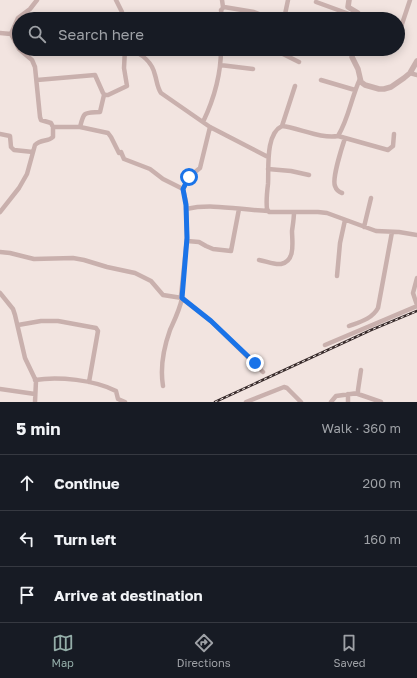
<!DOCTYPE html>
<meta charset="utf-8">
<style>
body{margin:0;font-family:"Golos Text",sans-serif;background:#242831;color:#f1f3f6}
.stop{position:absolute;width:12px;height:12px;margin:-9px;border:3px solid #1a73e8;border-radius:50%;background:#fff}
.stop.end{background:#1a73e8;border-color:#fff;box-shadow:0 1px 4px #0008}
.list{margin:0;padding:0;list-style:none}
h2{display:flex;justify-content:space-between;align-items:center;height:52px;margin:0;padding:0 16px;font-size:17px}
h2 small{font-size:13px;font-weight:400;color:#9ea1a6}
.list li{display:grid;grid-template-columns:26px 1fr auto;gap:12px;align-items:center;box-sizing:border-box;height:56px;padding:0 16px;border-top:1px solid #363941}
.list b{display:block;font-size:15px;white-space:nowrap}
.list em{font-size:13px;font-style:normal;color:#9ea1a6}
.icon{flex:none;width:22px;height:22px;fill:none;stroke:currentColor;stroke-width:2;stroke-linecap:round;stroke-linejoin:round}
.map{position:relative;flex:none;width:417px;height:402px;overflow:hidden}
.search{position:absolute;background:#171b24;box-shadow:0 2px 10px #0003;left:12px;right:12px;top:12px;height:44px;display:flex;align-items:center;gap:10px;box-sizing:border-box;padding:0 14px;border-radius:22px;color:#9ea1a6;font-size:15px}
.sheet{height:220px;background:#171b24}
nav{display:flex;justify-content:space-around;align-items:center;box-sizing:border-box;height:56px;border-top:1px solid #363941;background:#171b24;font-size:11px;color:#9ea1a6}
nav a{display:grid;justify-items:center;gap:2px}
nav .on{color:#94ada8}
.map>svg:first-child{display:block}
.lines{fill:none;stroke-linecap:round;stroke-linejoin:round}
.minor{stroke:#c9b0ad;stroke-width:4.5}
.tertiary{stroke:#c9b0ad;stroke-width:5.5}
.rail-casing{stroke:#382b2b;stroke-width:2.5}
.rail{stroke:#f9efec;stroke-width:1;stroke-dasharray:3;stroke-linecap:butt}
.route{stroke:#1a73e8;stroke-width:5}
</style>
<div class="map">
<svg width="417" height="402" viewBox="0 0 417 402">
<rect width="100%" height="100%" fill="#f2e4e0"/>
<g class="lines">
<path class="minor" d="M 116,0 L 122,12 L 122,19
M 222,0 L 223,7
M 316,2 L 360,18
M 222,19 L 221,10 L 224,7 L 254,12 L 272,19
M 284,19 L 288,0
M 402,24 L 410,0
M 0,33 L 11,34
M 19,49 L 11,34 L 18,18 L 30,9 L 37,0
M 129,49 C 142,54 152,61 155,75 C 157,81 157,87 161,93 L 210,127 L 268,157
M 278,49 L 281,53 L 299,62
M 220,65 L 253,69
M 410,73 L 417,75
M 360,79 C 351,98 349,118 338,136 C 321,139 299,128 282,126 C 265,134 269,169 268,184 C 267,192 266,201 267,209 L 269,212 L 318,212 L 327,213 L 376,231 L 399,232 L 417,235
M 37,80 L 95,75 L 103,93 L 105,95 L 108,95 L 127,86 L 124,68 L 125,49
M 321,80 L 355,90
M 203,122 C 214,99 221,75 221,49
M 282,126 L 295,86
M 53,127 L 80,127 L 108,133 L 111,137 L 119,153
M 80,127 C 84,111 84,113 100,112 L 104,95
M 210,127 L 200,168 L 189,177 L 183,189 L 186,202 L 187,238 L 181,296 L 184,300 L 211,321 L 263,372
M 0,134 L 10,136 L 11,147 L 14,150 L 33,152
M 338,136 L 388,150 L 393,146 L 394,134
M 121,152 L 124,159 L 150,169 L 163,179 L 183,189
M 268,169 L 291,171 L 309,175
M 342,193 C 339,192 336,189 335,186 C 332,179 342,147 345,138
M 186,209 C 213,203 240,210 268,211
M 0,212 L 19,188 L 27,174 L 35,145 C 41,139 48,142 53,137 L 53,127 L 51,123 L 41,120 L 40,117 L 35,67 L 32,60 L 19,49
M 364,227 L 371,198
M 187,241 L 199,242 L 206,246 L 213,249 L 231,251 L 239,209
M 0,252 L 10,253 L 34,259 L 73,258 L 84,260 L 107,267 L 135,273 L 151,281 L 163,295 L 182,298 C 180,309 175,319 170,330 C 164,347 160,368 163,386
M 259,260 C 266,261 274,265 281,264 C 296,261 292,241 292,231 C 293,224 294,218 294,212
M 337,276 L 340,243 L 345,220
M 417,278 L 413,293 L 417,305
M 0,293 L 13,309 L 15,315 L 25,358 L 36,381 L 35,402
M 18,325 L 41,321 L 58,321 L 96,328 L 98,331 L 89,382
M 349,326 C 360,322 372,319 378,308 L 392,232
M 325,345 L 417,306
M 361,370 L 358,390 L 358,394 L 381,402
M 35,380 C 58,376 95,380 116,391 L 118,399 L 125,402
M 0,389 L 35,394
M 246,402 L 284,387 L 287,388 L 301,402
M 331,402 L 336,396 L 358,393
M 348,402 L 348,394"/>
<path class="tertiary" d="M 349,0 L 348,7 L 358,13 L 360,19
M 353,49 L 352,57 L 358,69 L 361,82 L 365,85 L 379,89 L 384,89 L 391,87 L 404,78 L 410,73 L 417,61"/>
<defs>
<path id="rail" d="M 215,402 L 371,330 L 417,311"/>
</defs>
<use href="#rail" class="rail-casing"/>
<use href="#rail" class="rail"/>
</g>
<g class="lines">
<path class="route" d="M 189,177 L 183,189 L 186,205 L 187,238 L 182,298 L 211,321 L 255,363"/>
</g>
</svg>
<div class="stop" style="left:189px;top:177px"></div>
<div class="stop end" style="left:255px;top:363px"></div>
<div class="search"><svg class="icon" aria-label="search" viewBox="0 0 24 24"><circle cx="10" cy="10" r="6"/><path d="M15 15l6 6"/></svg>Search here</div>
</div>
<section class="sheet">
<h2>5 min<small>Walk · 360 m</small></h2>
<ul class="list">
<li><svg class="icon" aria-label="ahead" viewBox="0 0 24 24"><path d="M12 20V5M6 11l6-6 6 6"/></svg><div><b>Continue</b></div><em>200 m</em></li>
<li><svg class="icon" aria-label="left" viewBox="0 0 24 24"><path d="M17 20v-9H6M10 6l-5 5 5 5"/></svg><div><b>Turn left</b></div><em>160 m</em></li>
<li><svg class="icon" aria-label="arrive" viewBox="0 0 24 24"><path d="M6 21V4h12l-3 4 3 4H6"/></svg><div><b>Arrive at destination</b></div></li>
</ul>
</section>
<nav>
<a class="on"><svg class="icon" aria-label="map" viewBox="0 0 24 24"><path d="M3 6l6-2 6 2 6-2v14l-6 2-6-2-6 2zM9 4v14M15 6v14"/></svg>Map</a>
<a><svg class="icon" aria-label="directions" viewBox="0 0 24 24"><path d="M12 3l9 9-9 9-9-9zM9 14v-3h6M13 9l2 2-2 2"/></svg>Directions</a>
<a><svg class="icon" aria-label="saved" viewBox="0 0 24 24"><path d="M7 4h10v16l-5-4-5 4z"/></svg>Saved</a>
</nav>
